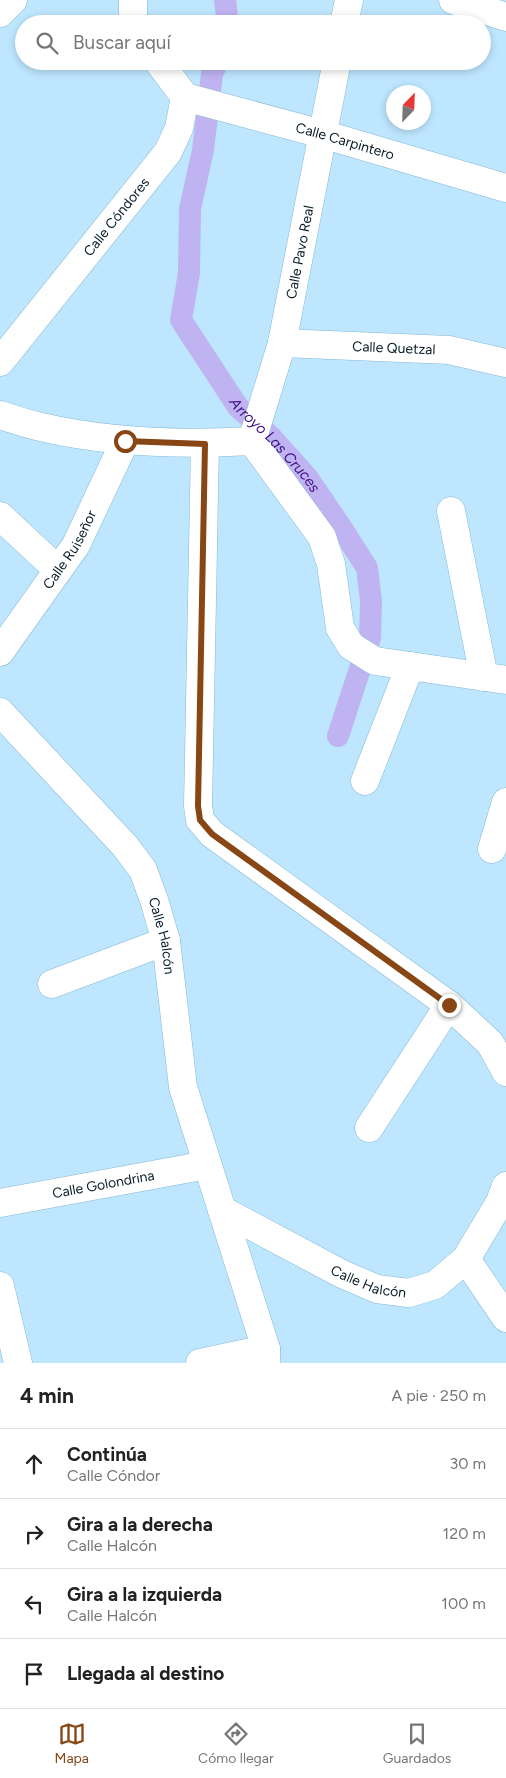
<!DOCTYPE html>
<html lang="es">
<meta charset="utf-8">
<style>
body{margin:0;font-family:Figtree,sans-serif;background:#f2f2f2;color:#222}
.compass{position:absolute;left:386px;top:85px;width:45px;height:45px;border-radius:50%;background:#fff;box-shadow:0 2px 8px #0003;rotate:23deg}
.stop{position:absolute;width:15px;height:15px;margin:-11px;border:4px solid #884615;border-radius:50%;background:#fff}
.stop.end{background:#884615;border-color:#fff;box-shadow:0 1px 5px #0008}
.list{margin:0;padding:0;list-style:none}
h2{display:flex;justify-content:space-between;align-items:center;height:65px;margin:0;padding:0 20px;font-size:21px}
h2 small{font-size:16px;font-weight:400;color:#767676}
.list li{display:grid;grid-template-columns:32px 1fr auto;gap:15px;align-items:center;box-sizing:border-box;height:70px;padding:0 20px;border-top:1px solid #e0e0e0}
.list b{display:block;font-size:19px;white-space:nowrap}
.list p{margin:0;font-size:16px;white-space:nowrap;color:#767676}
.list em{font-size:16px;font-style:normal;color:#767676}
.icon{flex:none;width:28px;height:28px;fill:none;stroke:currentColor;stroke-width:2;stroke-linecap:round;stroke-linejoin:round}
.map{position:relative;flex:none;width:506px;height:1363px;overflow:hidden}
.search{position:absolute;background:#fff;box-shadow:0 2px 8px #0003;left:15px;right:15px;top:15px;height:55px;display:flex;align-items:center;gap:12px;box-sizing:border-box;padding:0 18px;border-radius:28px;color:#767676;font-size:19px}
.sheet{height:345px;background:#fff}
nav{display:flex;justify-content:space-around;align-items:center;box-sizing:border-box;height:70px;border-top:1px solid #e0e0e0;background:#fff;font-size:14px;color:#767676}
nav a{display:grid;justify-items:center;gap:2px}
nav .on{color:#884615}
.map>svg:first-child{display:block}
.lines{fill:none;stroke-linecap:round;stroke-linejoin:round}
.canal{stroke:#bfb4f1;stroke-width:22}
.minor-casing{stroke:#85b8d4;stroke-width:29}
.minor{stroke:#fff;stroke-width:28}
.route{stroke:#884615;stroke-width:6}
.labels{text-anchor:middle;stroke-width:4;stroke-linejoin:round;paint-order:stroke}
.street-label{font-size:14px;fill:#071c27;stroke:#fff}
.water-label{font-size:15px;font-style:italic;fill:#400f86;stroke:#fff}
</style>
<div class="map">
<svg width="506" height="1363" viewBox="0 0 506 1363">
<rect width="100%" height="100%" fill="#bee7ff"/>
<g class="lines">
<g class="canal">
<path d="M 225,0 L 228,24"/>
<path id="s1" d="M 218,61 L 212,74 L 203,150 L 190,209 L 189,273 L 181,320 L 238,407 L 272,438 L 307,477 L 341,527 L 367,568 L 371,601 L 370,638 L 338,736"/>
</g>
<defs>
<g id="minor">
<path d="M 133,0 L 133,24"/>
<path d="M 453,0 L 506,17"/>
<path d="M 0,13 L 13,0"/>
<path d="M 344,24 L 349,0"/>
<path id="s2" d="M 185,97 L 322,134 L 506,188"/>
<path id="s3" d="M 282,343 L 449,350 L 506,363"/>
<path id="s4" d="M 0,362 L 168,152 L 179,128 L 185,97 L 158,61"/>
<path d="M 0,415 C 13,419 27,424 41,427 C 110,443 181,445 252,441"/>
<path d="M 252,441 L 322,537 L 331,564 L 340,628 L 351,646 L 375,661 L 506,680"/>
<path id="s5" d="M 252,441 L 282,343 L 337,61"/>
<path d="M 205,444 L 198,806 L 200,820 L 212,834 L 449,1005 L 490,1043 L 506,1072"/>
<path d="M 451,511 L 484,677"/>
<path d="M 0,516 L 58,570"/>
<path id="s6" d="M 0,652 L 76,545 L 125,441"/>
<path id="s7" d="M 0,712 L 125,846 L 143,870 L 154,900 L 166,941 L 183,1087 L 266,1349 L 266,1363"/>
<path d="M 365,781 L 410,666"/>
<path d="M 492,849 L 506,802"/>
<path d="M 52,984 L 166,941"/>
<path d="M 369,1128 L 449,1005"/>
<path id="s8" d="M 0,1203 L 207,1165"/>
<path id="s9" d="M 222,1210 L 342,1274 L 377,1289 L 409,1293 L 435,1285 L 466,1259 L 500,1202 L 506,1186"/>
<path d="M 466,1259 L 506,1318"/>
<path d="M 0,1286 L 18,1363"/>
<path d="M 200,1363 L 266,1349"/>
</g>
</defs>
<use href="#minor" class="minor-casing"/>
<use href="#minor" class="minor"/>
</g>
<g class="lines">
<path class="route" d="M 125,441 L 205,444 L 198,806 L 200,820 L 212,834 L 449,1005"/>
</g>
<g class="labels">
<g class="street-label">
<text dy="5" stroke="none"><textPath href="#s2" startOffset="166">Calle Carpintero</textPath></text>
<text dy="5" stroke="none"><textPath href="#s4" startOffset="186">Calle Cóndores</textPath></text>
<text dy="5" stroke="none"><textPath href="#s5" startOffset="195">Calle Pavo Real</textPath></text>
<text dy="5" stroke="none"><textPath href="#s3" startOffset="112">Calle Quetzal</textPath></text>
<text dy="5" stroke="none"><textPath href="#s6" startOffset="124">Calle Ruiseñor</textPath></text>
<text dy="5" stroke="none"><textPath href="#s7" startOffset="282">Calle Halcón</textPath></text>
<text dy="5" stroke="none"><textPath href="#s8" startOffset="105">Calle Golondrina</textPath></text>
<text dy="5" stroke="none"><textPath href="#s9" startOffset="164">Calle Halcón</textPath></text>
</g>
<g class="water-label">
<text dy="5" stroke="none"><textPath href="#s1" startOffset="420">Arroyo Las Cruces</textPath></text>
</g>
</g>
</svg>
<svg class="compass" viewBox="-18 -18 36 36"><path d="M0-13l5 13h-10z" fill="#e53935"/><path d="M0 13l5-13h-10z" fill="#767676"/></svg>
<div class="stop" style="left:125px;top:441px"></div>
<div class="stop end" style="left:449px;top:1005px"></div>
<div class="search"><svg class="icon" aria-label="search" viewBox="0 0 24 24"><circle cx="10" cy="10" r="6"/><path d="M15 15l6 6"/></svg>Buscar aquí</div>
</div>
<section class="sheet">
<h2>4 min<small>A pie · 250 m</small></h2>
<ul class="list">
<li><svg class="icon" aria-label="ahead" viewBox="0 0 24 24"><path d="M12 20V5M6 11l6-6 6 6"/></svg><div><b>Continúa</b><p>Calle Cóndor</p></div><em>30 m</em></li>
<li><svg class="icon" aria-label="right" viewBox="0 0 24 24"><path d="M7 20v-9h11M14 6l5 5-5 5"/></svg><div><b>Gira a la derecha</b><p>Calle Halcón</p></div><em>120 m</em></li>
<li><svg class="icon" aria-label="left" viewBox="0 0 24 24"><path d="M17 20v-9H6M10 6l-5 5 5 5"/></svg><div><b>Gira a la izquierda</b><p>Calle Halcón</p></div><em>100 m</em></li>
<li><svg class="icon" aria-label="arrive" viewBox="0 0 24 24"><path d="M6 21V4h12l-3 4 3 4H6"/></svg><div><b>Llegada al destino</b></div></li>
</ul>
</section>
<nav>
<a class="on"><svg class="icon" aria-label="map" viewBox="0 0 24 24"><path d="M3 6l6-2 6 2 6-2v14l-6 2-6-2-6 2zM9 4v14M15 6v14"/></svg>Mapa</a>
<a><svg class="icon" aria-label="directions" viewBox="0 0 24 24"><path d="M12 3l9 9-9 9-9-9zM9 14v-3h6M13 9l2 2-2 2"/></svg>Cómo llegar</a>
<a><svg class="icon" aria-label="saved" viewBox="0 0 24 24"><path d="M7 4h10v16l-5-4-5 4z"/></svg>Guardados</a>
</nav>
